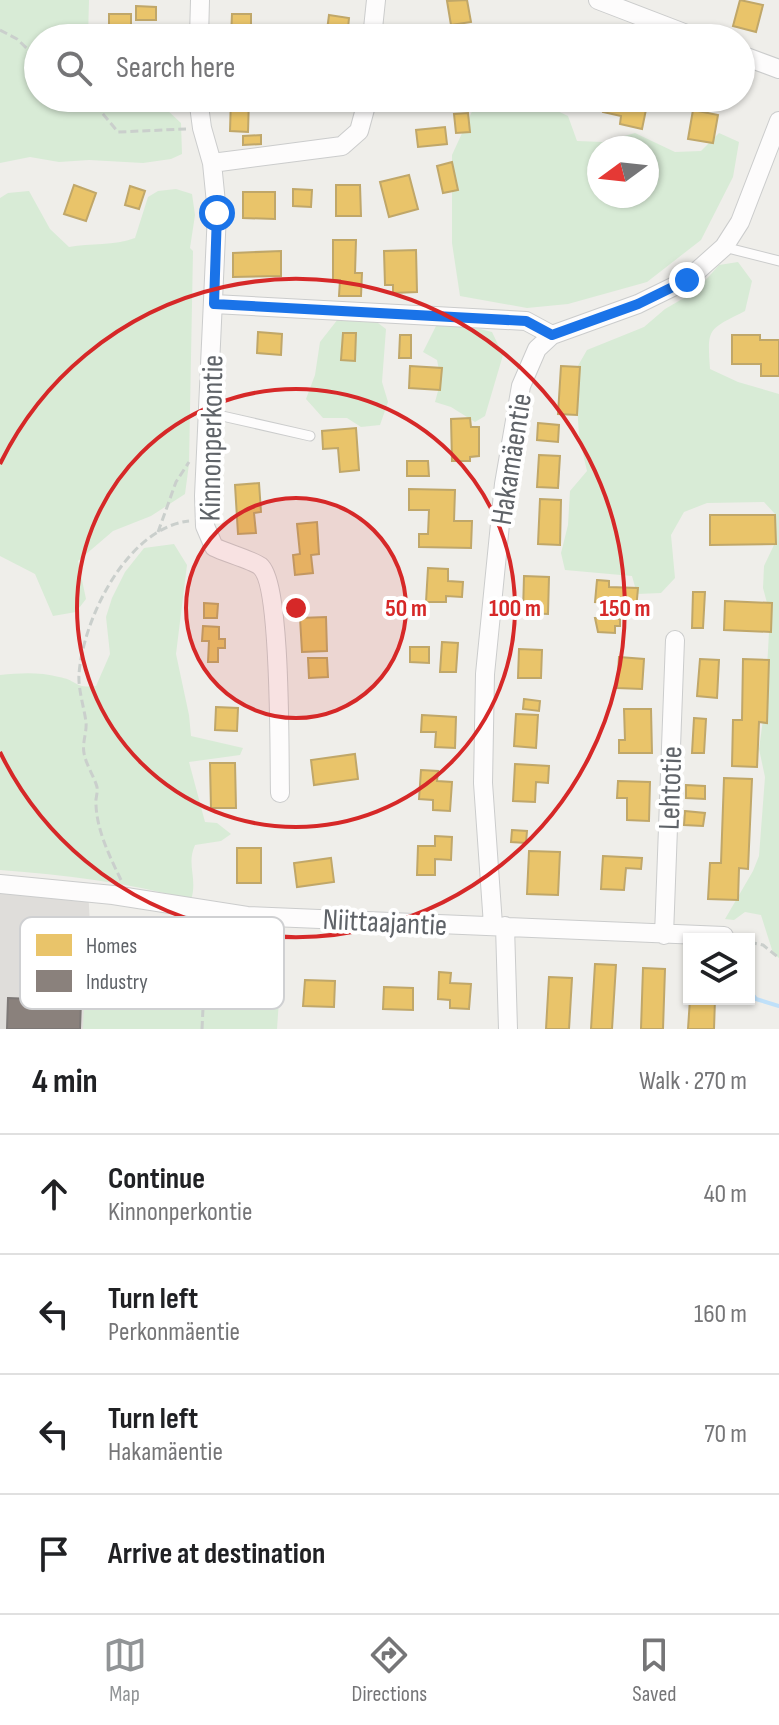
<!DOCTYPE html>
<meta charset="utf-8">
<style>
body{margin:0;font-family:"Sofia Sans Condensed",sans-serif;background:#f2f2f2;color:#202124}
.controls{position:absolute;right:24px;bottom:24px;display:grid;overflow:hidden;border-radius:0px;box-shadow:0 2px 6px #0004}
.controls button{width:72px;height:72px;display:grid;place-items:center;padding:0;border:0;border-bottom:2px solid #e0e0e0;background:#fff;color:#202124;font:40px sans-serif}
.compass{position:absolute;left:587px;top:136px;width:72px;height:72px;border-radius:50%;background:#fff;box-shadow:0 2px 6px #0004;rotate:255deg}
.stop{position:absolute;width:24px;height:24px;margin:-18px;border:6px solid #1a73e8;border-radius:50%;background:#fff}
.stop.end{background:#1a73e8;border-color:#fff;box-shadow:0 2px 8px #0008}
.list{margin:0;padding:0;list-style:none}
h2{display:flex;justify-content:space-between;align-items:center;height:104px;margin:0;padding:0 32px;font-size:34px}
h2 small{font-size:26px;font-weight:400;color:#757577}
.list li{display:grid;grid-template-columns:52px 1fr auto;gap:24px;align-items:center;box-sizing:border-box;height:120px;padding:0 32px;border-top:2px solid #e0e0e0}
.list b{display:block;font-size:30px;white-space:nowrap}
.list p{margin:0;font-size:26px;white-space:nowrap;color:#757577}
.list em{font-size:26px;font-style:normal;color:#757577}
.icon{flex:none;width:44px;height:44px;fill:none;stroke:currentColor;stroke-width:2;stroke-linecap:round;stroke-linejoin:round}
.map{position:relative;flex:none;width:779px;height:1029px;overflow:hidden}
.search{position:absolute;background:#fff;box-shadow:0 2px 6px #0004;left:24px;right:24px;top:24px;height:88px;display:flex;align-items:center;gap:20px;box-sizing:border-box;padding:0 28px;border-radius:44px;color:#757577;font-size:30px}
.sheet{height:584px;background:#fff}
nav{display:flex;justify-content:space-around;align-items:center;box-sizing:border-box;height:112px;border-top:2px solid #e0e0e0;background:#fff;font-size:22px;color:#757577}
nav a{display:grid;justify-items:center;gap:4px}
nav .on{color:#919496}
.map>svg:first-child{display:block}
.industrial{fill:#dfddda}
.green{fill:#d8ebd6;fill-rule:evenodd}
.homes{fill:#e9c46a;stroke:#c0a769;stroke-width:2}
.industry{fill:#8a817c;stroke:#7d7876;stroke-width:2}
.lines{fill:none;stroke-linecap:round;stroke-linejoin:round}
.stream{stroke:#bfe0f9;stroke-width:4}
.service-casing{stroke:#cbcccc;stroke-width:11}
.minor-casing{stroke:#cbcccc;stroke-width:20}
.path{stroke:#cacfcc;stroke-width:3;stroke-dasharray:8 4;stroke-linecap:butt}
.service{stroke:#fdfcfc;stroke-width:9}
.minor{stroke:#fdfcfc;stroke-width:18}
.route{stroke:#1a73e8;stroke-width:10}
.ring{fill:none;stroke:#d62828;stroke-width:4}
.labels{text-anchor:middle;stroke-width:8;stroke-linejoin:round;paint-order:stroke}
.street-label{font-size:30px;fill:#5f6368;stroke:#fff}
.key{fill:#fff;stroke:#cfd0d2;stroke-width:2}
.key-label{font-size:22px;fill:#5f6368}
.centre{fill:#d62828;stroke:#fff;stroke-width:4}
.ring-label{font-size:24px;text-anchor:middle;font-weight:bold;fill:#d62828;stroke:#fff;stroke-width:8;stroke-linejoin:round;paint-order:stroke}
</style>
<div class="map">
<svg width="779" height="1029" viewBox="0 0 779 1029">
<rect width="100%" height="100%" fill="#efeeea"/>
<path class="industrial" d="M 0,876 L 88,886 L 95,1029 L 0,1029 Z"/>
<path class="green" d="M 0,0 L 89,0 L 88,38 L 38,38 L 38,98 L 96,98 L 97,102 L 116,111 L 166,109 L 181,123 L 182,154 L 171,159 L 143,163 L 89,160 L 59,162 L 30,157 L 0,163 Z
M 491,98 L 546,98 L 551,108 L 568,116 L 577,141 L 603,142 L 635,133 L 675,152 L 701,151 L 719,133 L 739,142 L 733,177 L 701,240 L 647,282 L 568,304 L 527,308 L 460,296 L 452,243 L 452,155 L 474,107 ZM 599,148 L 647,148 L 647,196 L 599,196 Z
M 176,189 L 192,194 L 195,215 L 190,248 L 193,251 L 189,464 L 185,494 L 151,516 L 113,531 L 78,561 L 86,599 L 76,612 L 53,616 L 35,574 L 0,556 L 0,198 L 8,193 L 29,191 L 50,229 L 69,247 C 91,243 114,246 135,238 L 148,197 L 158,191 Z
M 738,262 L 752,281 L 745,311 C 708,330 707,327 710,369 L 738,382 L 779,394 L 779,958 L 773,953 L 761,915 L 745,912 L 734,920 L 725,919 L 753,871 L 759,856 L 765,777 L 759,749 L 765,705 L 770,614 L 763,588 L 764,566 L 774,545 L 775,514 L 764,502 L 707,503 L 684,512 L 671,535 L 675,578 L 661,593 L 637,594 L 632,576 L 565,570 L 561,553 L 568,525 L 570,491 L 587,471 L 579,436 L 575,371 L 587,350 L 644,327 L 665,309 L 696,291 L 719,265 Z
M 338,319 L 374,320 L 386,329 L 382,382 L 388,402 L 380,425 L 361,427 L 347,418 L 323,418 L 306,399 L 315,375 L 320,342 Z
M 436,326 L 468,326 L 492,332 L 503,355 L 485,416 L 475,422 L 451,407 L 435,402 L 441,380 L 437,360 L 423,352 Z
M 174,544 L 187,565 L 176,654 L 189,715 L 191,736 L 243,748 L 240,755 L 189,762 L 205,822 L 217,823 L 231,834 L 221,841 L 195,845 C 186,865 198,878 191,900 C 128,882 65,875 0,870 L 0,675 C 21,673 39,672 59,677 C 77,680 75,689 96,686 L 110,654 L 106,617 L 112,598 L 125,572 L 144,548 Z
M 90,920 L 154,923 L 175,956 L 264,935 L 282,956 L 277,1029 L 83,1029 L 84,1006 L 75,989 L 75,945 Z"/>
<path class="homes" d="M 467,0 L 471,22 L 451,25 L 447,1 Z
M 740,0 L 763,5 L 756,32 L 733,26 Z
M 136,6 L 156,7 L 156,20 L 136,20 Z
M 109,14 L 131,14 L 131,38 L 109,38 Z
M 232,14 L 251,14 L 251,38 L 231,38 Z
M 329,15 L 349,18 L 347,38 L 326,38 Z
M 231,98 L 249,98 L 248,132 L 230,131 Z
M 300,98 L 323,98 L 322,111 L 299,109 Z
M 417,98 L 440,98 L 440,105 L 417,106 Z
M 624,98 L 648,100 L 642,129 L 620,124 L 621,116 L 603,112 L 605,99 L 623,103 Z
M 693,110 L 718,115 L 713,143 L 688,139 Z
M 468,113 L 470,132 L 456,133 L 454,114 Z
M 445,127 L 447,144 L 418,147 L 416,130 Z
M 261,135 L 261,144 L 243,145 L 243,136 Z
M 452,162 L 458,190 L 443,193 L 437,166 Z
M 409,175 L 418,209 L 389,217 L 380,182 Z
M 74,185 L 96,193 L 86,221 L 64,214 Z
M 336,185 L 360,185 L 361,216 L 336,216 Z
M 130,186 L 145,191 L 139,209 L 125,205 Z
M 293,189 L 312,190 L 311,207 L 293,206 Z
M 243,192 L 275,192 L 275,219 L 243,218 Z
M 333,240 L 356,240 L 355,273 L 362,273 L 361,296 L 339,296 L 340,280 L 333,280 Z
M 416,250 L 417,292 L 393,293 L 393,285 L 385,285 L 384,251 Z
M 281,251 L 281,276 L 233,277 L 233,253 Z
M 258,332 L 282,334 L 281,355 L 257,353 Z
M 343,333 L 356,333 L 355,361 L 341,360 Z
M 400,335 L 411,335 L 411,358 L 399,358 Z
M 732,335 L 760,335 L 760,340 L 779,340 L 779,376 L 761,376 L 761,364 L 732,364 Z
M 410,366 L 442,368 L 440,390 L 409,388 Z
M 561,366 L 580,367 L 577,415 L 558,414 Z
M 470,418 L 471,427 L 479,427 L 479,456 L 470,457 L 470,461 L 452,461 L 451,419 Z
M 538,423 L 559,425 L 558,442 L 537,440 Z
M 356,428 L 359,470 L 340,472 L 338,448 L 323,449 L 322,431 Z
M 539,455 L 560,456 L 558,488 L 537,487 Z
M 407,461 L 428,461 L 429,476 L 407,476 Z
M 259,483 L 261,512 L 254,513 L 256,533 L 238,534 L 235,485 Z
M 409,489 L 455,490 L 454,521 L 472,521 L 471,548 L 419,547 L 419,534 L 428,534 L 429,510 L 409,510 Z
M 540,499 L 561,500 L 560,545 L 538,544 Z
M 710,515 L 775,515 L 776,544 L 710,545 Z
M 317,522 L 319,554 L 311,555 L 313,573 L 295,575 L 293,555 L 300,554 L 297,524 Z
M 428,568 L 448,569 L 448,581 L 463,582 L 462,597 L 446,596 L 446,602 L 426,602 Z
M 524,576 L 549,577 L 548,614 L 523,613 Z
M 597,580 L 609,581 L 609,587 L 638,588 L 636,610 L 608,608 L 608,603 L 595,602 Z
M 693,592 L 705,592 L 703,628 L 692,628 Z
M 725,601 L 772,603 L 771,632 L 724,630 Z
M 204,603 L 218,604 L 217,618 L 204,618 Z
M 326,617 L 327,651 L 302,652 L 300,618 Z
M 595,618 L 620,619 L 620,626 L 615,626 L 615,633 L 598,632 Z
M 203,626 L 219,627 L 219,639 L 225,639 L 225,648 L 218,648 L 218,662 L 208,662 L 209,641 L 202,641 Z
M 442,642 L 458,643 L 456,672 L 440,672 Z
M 410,647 L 429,647 L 429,663 L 410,662 Z
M 519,649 L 542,650 L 541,678 L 518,678 Z
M 619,657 L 644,659 L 642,689 L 617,688 Z
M 308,658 L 327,658 L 328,677 L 309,678 Z
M 700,659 L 719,660 L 717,698 L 697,696 Z
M 743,659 L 769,660 L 767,723 L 759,722 L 757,767 L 732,766 L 733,720 L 742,720 Z
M 524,699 L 540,701 L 539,711 L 523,709 Z
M 216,707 L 238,708 L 237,731 L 215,730 Z
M 624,709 L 651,709 L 652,753 L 619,753 L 619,740 L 625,740 Z
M 516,714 L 538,715 L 536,748 L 514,746 Z
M 422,715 L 456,717 L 455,748 L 435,747 L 436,732 L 421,732 Z
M 694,718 L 706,719 L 704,753 L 692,753 Z
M 355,754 L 358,779 L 314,785 L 311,760 Z
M 210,763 L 235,763 L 236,808 L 211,808 Z
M 515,764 L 549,766 L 548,783 L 536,782 L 535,802 L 513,801 Z
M 421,770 L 438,771 L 437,781 L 452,782 L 450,811 L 433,810 L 433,800 L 419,799 Z
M 724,778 L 752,779 L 748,869 L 739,868 L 738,900 L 708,899 L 710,863 L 721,863 Z
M 618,781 L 650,782 L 649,821 L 627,820 L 627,798 L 617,798 Z
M 686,785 L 705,786 L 705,799 L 686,798 Z
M 685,811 L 705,813 L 703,826 L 684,825 Z
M 512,830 L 527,831 L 526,843 L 511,842 Z
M 435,836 L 452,837 L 451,860 L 435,859 L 435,875 L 417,875 L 418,846 L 435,846 Z
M 237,848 L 261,848 L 261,883 L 237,883 Z
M 529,851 L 560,852 L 558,895 L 527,894 Z
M 603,856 L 642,858 L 641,869 L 626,868 L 624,890 L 601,889 Z
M 331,858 L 334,882 L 297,887 L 294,863 Z
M 595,964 L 616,965 L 612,1029 L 591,1029 Z
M 643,968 L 665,969 L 663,1029 L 641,1029 Z
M 439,972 L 451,973 L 450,983 L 471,984 L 469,1009 L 450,1008 L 450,1000 L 438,999 Z
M 549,977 L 572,978 L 569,1029 L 546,1029 Z
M 305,980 L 335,981 L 334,1007 L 303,1006 Z
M 384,987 L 413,988 L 413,1010 L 383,1009 Z
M 690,999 L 715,999 L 714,1029 L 688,1029 Z"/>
<path class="industry" d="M 8,998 L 81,1001 L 80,1029 L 7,1029 Z"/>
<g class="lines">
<path class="stream" d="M 749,990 L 756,999 L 779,1006"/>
<defs>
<path id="service" d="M 724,247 L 779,261
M 209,413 L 310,436"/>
<path id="minor" d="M 598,0 L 697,38
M 199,38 L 200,0
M 372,38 L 376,0
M 741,55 L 779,69
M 198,98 L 202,128 L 212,163 L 217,213 L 204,496 L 205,526 L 214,547 C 224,552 254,561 260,566 C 282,584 279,758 280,793
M 212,163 L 342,146 L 359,131 L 368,98
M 214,304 L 526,321 L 552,335
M 0,884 L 113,895 L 247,916 L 724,936
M 493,925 L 483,783 L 485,674 L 504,484 L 521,386 L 537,349 L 552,335 L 638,304 L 687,280 L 724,247 L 740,222 L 779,121
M 505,926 L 508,1029
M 664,935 L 675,640"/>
</defs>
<use href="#service" class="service-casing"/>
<use href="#minor" class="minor-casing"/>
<path class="path" d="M 0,30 L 17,39 L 38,59
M 85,98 L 98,108 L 118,132 L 186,129
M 158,532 L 176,482 L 189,462
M 121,880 C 110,857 97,831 96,805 C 95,799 98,794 97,787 C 94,776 86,765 84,753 C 82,743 87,732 86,722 C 84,707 78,689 79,674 C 83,619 127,528 189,521
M 749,942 L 763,945 L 779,958
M 202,1029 L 203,1008 L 217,992 L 243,949 L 245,930"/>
<use href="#service" class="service"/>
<use href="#minor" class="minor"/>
</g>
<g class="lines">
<path class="route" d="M 217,213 L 214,304 L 526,321 L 552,335 L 638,304 L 687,280"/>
</g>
<circle cx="296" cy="608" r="110" fill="#d62828" fill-opacity=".12"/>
<g class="ring">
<circle cx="296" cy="608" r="110"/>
<circle cx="296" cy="608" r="219"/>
<path d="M0 464A329 329 0 1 1 0 752"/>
</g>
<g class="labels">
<g class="street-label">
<text transform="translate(211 438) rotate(-89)" y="10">Kinnonperkontie</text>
<text transform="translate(511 459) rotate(-81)" y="10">Hakamäentie</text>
<text transform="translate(670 788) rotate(-88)" y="10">Lehtotie</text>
<text transform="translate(385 922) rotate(3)" y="10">Niittaajantie</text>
</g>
</g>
<rect x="20" y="917" width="264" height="92" rx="12" class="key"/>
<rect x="36" y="934" width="36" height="22" fill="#e9c46a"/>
<rect x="36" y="970" width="36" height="22" fill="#8a817c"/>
<g class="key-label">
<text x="86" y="953">Homes</text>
<text x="86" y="989">Industry</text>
</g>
<circle cx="296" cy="608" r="12" class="centre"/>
<g class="ring-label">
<text x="406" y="616">50 m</text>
<text x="515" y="616">100 m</text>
<text x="625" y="616">150 m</text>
</g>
</svg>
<div class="controls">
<button><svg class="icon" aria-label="layers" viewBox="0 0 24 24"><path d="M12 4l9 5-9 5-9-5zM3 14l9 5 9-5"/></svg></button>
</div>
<svg class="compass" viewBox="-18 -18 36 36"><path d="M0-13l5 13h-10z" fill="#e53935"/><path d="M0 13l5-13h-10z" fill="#757577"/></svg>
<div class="stop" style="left:217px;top:213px"></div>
<div class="stop end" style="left:687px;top:280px"></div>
<div class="search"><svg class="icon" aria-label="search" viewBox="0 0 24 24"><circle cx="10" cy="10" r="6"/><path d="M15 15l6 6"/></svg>Search here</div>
</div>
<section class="sheet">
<h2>4 min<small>Walk · 270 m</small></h2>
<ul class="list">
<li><svg class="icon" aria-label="ahead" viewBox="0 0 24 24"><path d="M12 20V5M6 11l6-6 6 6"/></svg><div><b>Continue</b><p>Kinnonperkontie</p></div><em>40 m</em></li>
<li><svg class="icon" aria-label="left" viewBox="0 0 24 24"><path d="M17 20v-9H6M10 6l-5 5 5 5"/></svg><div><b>Turn left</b><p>Perkonmäentie</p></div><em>160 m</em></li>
<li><svg class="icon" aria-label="left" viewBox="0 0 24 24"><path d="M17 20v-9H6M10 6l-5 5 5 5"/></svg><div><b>Turn left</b><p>Hakamäentie</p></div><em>70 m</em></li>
<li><svg class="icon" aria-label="arrive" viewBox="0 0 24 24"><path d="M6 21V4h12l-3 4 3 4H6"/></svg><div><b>Arrive at destination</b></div></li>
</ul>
</section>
<nav>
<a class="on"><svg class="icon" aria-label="map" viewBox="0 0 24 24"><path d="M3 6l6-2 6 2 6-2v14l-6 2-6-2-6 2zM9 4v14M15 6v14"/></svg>Map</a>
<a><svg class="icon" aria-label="directions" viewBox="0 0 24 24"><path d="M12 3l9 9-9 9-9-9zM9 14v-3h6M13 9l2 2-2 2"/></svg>Directions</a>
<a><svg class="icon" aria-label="saved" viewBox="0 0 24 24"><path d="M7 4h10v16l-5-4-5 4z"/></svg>Saved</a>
</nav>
